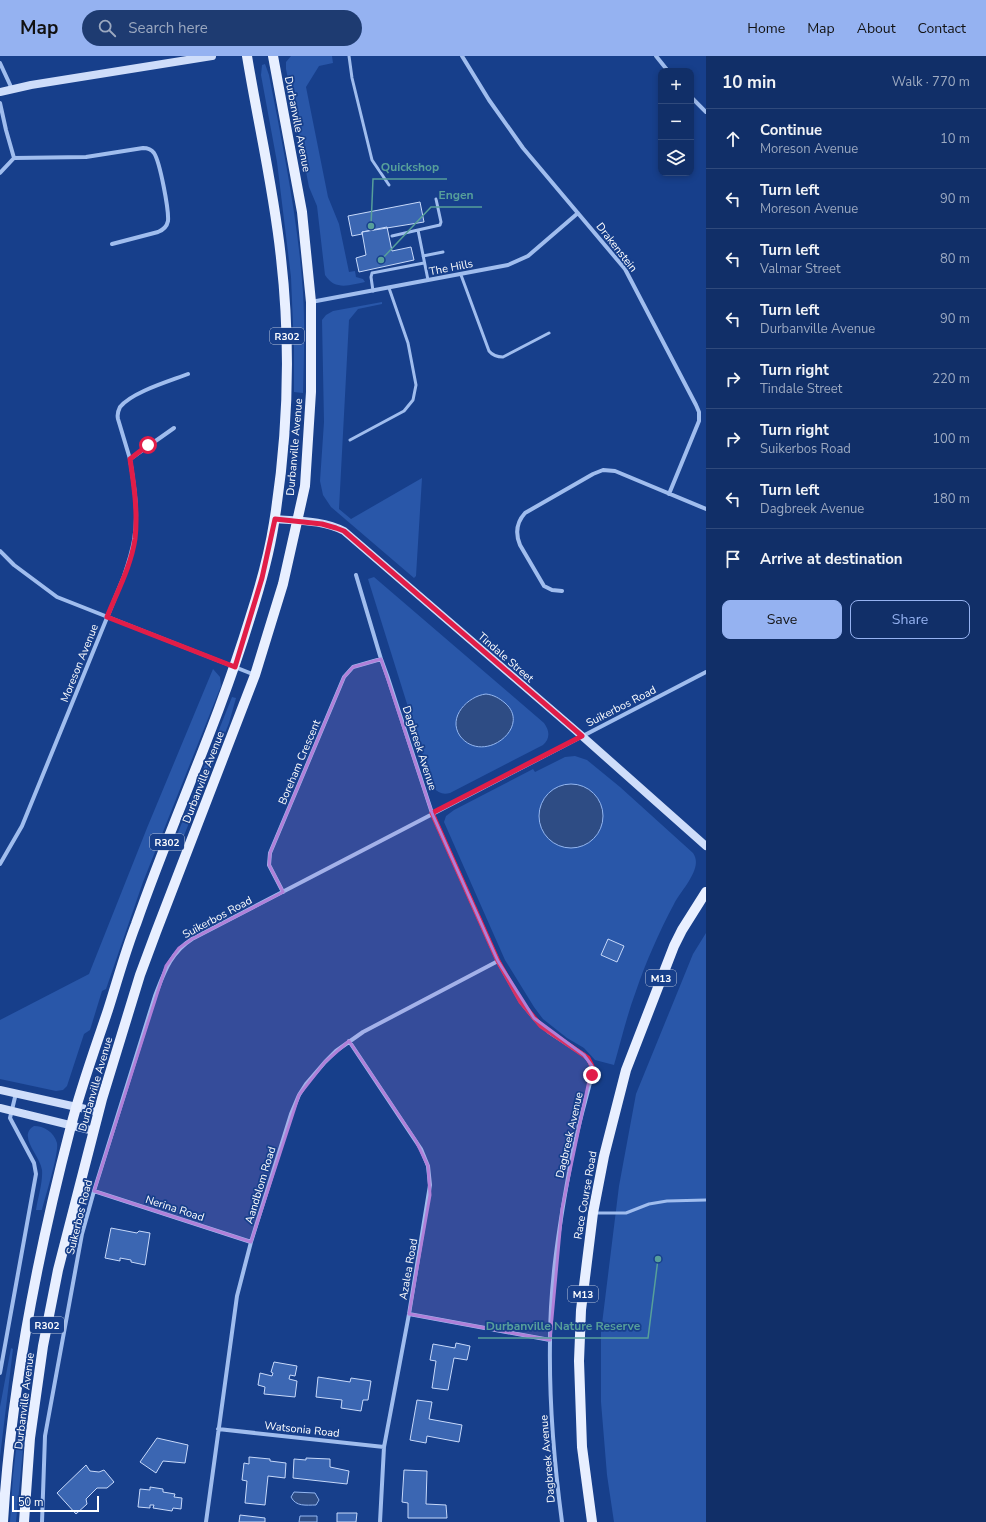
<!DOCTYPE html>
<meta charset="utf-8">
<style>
body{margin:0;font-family:"Nunito Sans",sans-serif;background:#1e3b71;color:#f1f3f6}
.controls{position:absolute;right:12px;top:12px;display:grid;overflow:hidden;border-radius:8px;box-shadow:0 2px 6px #0003}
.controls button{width:36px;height:36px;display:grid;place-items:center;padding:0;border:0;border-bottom:1px solid #304a7c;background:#112f68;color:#f1f3f6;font:20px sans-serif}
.scale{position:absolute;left:12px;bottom:10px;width:87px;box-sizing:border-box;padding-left:4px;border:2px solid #fff;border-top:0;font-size:11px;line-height:14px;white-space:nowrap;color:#fff;-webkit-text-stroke:3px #173f8b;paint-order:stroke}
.stop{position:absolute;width:12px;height:12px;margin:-9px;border:3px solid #e11d48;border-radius:50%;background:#fff}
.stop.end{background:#e11d48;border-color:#fff;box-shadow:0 1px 4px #0008}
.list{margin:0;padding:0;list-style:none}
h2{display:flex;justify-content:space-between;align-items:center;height:52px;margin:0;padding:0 16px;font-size:17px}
h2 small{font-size:13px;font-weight:400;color:#9ca9c0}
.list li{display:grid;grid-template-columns:26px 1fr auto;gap:12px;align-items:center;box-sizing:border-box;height:60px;padding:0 16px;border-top:1px solid #304a7c}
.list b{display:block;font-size:15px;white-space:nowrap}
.list p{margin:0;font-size:13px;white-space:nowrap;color:#9ca9c0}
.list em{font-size:13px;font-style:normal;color:#9ca9c0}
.actions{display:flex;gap:8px;padding:12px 16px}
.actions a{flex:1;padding:9px 0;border:1px solid #95b2f1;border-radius:8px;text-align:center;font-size:14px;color:#95b2f1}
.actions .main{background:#95b2f1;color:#111}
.icon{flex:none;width:22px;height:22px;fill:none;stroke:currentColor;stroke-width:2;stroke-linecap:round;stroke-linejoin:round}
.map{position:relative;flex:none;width:706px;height:1466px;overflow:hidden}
header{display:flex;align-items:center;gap:24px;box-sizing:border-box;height:56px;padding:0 20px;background:#95b2f1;color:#111}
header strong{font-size:19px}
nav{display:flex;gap:22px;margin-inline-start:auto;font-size:14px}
.search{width:280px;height:36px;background:#1e3b71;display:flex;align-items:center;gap:10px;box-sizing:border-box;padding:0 14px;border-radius:22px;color:#9ca9c0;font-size:15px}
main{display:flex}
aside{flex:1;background:#112f68}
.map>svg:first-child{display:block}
.green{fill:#2957a9}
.water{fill:#2e4c84;stroke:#93b6f1}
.building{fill:#3b66b2;stroke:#c7d9fa}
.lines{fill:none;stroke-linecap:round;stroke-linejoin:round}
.lane{stroke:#a0bdee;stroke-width:3}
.street{stroke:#a0bdee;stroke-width:4}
.secondary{stroke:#ceddfa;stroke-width:8}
.primary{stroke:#e8efff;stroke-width:10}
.route{stroke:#e11d48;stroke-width:5}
.marked{fill:#b080d9;fill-opacity:0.2;stroke:#b080d9;stroke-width:3;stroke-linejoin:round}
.labels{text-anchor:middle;stroke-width:3.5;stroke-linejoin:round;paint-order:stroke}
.shield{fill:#173f8b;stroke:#b9c5dc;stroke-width:1}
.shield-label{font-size:10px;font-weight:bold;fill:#fff}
.street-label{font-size:11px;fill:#fff;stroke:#173f8b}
.leader{fill:none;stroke:#579f9a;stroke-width:1.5}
.callout-dot{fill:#579f9a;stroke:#173f8b;stroke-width:1.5}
.callout-label{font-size:12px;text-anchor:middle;font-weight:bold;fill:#579f9a;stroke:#173f8b;stroke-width:3.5;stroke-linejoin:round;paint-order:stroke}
</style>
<header>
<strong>Map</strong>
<div class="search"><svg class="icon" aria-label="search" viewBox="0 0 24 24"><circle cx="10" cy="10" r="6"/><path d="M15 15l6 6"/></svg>Search here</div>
<nav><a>Home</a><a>Map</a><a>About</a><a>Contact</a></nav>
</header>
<main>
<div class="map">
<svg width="706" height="1466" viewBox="0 0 706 1466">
<rect width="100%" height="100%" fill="#173f8b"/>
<path class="green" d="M 291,0 L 332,0 L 333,7 L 319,10 L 306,31 L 328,141 L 339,168 L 349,216 L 355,215 L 356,221 L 363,223 L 365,226 C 350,229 335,235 325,219 L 317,150 L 309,131 L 286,13 L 286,6 Z
M 265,8 L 269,19 C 283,91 298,163 303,236 C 305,270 304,303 303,337 L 294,336 L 294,293 L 291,221 L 277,106 L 261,19 L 262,9 Z
M 382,246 L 382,248 L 358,253 L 349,264 L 339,453 L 351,463 L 422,422 L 416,520 L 414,522 L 331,451 L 323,439 L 320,425 L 324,366 L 322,264 L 326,259 L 333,255 Z
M 374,521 L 544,667 C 550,675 550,683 543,689 L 450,737 C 443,739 438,737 433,731 L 368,523 Z
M 213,613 L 220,621 L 221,630 L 143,826 L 106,933 L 102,935 L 90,974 L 84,978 L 67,1030 L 63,1034 L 56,1035 L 0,1023 L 0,964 L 89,918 L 147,772 Z
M 232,641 L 236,642 L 229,667 L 179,792 L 173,789 Z
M 575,700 L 587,704 L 620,731 L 693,797 C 704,812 681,834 674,848 C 659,876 646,906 636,935 C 627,959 621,985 614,1009 L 595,1004 L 584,992 L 567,982 L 543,963 L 534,951 L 505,904 L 444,766 L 446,760 L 454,754 L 533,713 L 535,716 L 565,701 Z
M 706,877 L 706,1466 L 614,1466 L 607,1419 L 601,1346 L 601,1276 L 619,1130 L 636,1038 L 693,898 Z
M 34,1070 C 44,1070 54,1076 57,1087 C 59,1098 45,1141 42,1154 L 36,1154 C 38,1141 43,1126 42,1114 C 40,1099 17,1080 34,1070 Z
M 11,1292 L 13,1293 L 0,1401 L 0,1351 Z
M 21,1352 L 27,1352 L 16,1466 L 10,1466 L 13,1419 Z"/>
<path class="water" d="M 486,638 C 494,639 499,642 505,647 C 533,671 483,710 460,680 C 447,661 468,640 486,638 Z
M539 760a32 32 0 1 1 64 0a32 32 0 1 1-64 0Z
M 294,1436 L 315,1437 L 319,1444 L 316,1449 C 306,1449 296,1451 291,1441 Z
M 300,1460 L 317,1460 L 317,1466 L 299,1466 Z"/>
<path class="building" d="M 420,146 L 424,166 L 362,176 L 362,178 L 352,180 L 348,160 Z
M 387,171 L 392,195 L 411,191 L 414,204 L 359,216 L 356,202 L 366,199 L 362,176 Z
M 608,883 L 624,890 L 617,906 L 601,899 Z
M 111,1172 L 137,1177 L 139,1175 L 150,1177 L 145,1209 L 131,1206 L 131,1204 L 120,1202 L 120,1205 L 105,1202 Z
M 456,1287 L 470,1290 L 467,1304 L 454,1302 L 448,1334 L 432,1332 L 436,1305 L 430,1304 L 433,1288 L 455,1292 Z
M 274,1306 L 297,1310 L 295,1320 L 290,1319 L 289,1323 L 297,1325 L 295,1341 L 264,1338 L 265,1331 L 258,1329 L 260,1317 L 272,1320 L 273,1317 L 271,1316 Z
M 318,1321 L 350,1326 L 351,1322 L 371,1325 L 368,1344 L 363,1344 L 361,1355 L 341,1352 L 342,1344 L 316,1341 Z
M 417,1344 L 432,1346 L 429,1363 L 462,1369 L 459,1386 L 427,1380 L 426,1387 L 410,1384 Z
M 157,1382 L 188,1389 L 185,1407 L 163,1405 L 156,1417 L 140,1406 Z
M 249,1401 L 270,1403 L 270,1405 L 286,1407 L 285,1422 L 268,1420 L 265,1449 L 245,1447 L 247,1425 L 242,1424 L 244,1407 L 249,1408 Z
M 306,1402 L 330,1403 L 330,1411 L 349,1415 L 347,1428 L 293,1422 L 294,1403 L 306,1404 Z
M 86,1409 L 90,1415 L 99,1416 L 104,1414 L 114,1426 L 107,1432 L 97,1432 L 86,1443 L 87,1448 L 76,1458 L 57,1437 Z
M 404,1414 L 427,1415 L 426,1448 L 446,1449 L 447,1462 L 408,1462 L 408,1447 L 402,1446 Z
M 150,1431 L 163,1433 L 163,1436 L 175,1438 L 174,1441 L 182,1442 L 181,1453 L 173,1452 L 172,1455 L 153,1452 L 154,1449 L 150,1449 L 150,1452 L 138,1451 L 140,1433 L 150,1434 Z
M 337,1457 L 357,1457 L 356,1466 L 337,1466 Z
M 240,1459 L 265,1462 L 265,1466 L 239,1466 Z"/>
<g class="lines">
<path class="lane" d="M 349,0 L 352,22 L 372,104 L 389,129
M 418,174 L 440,169 L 441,166 L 436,143
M 392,180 L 418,174 L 428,224
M 423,200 L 443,196
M 461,219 L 489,295 C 493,300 497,301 503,301 L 549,277
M 373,235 L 371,221 L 372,217 L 424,207
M 350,384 L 404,355 L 413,344 L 416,329 L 408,287 L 389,232
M 594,1157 L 626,1157 L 649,1148 L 667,1145 L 706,1144"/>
<path class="street" d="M 462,0 L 489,44 L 523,92 L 625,213 L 696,349 L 699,356 L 699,365 L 669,438
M 656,0 L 668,15
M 0,7 L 12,33
M 691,41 L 706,56
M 0,47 L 6,74 L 14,102 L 86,101 L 143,92 C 148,92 151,93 154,97 C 160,106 169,154 168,165 C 167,170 163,174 158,176 L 112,188
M 0,117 L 14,102
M 311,246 L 508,209 L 528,200 L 578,157
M 130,403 L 118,363 C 117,359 118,355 120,351 C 132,336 170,325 188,318
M 0,495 L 14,509 L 57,541 L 255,619
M 356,519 L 381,603 L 388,622 L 432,757 L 498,905 L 521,946 L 534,962 L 549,976 L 584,999 C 590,1004 593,1010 592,1019 C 584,1051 574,1083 569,1116 C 559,1171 550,1228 550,1285 C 549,1345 554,1406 562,1466
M 562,535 L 552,534 L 544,530 L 520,489 C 515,477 516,467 525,457 L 593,418 L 603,414 L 615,415 L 706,453
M 0,808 L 22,770 L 124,520 C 128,508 132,496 134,484 C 139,457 134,429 130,403 L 174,372
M 283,836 L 269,809 L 270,797 L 344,621 L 353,611 L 381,603
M 349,985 L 421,1093 L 428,1110 L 430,1129 L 409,1258 L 384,1391 L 380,1466
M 94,1135 L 251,1186
M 409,1258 L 550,1284
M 0,1317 L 36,1118 L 34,1107 L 10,1062 L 16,1037
M 218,1373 L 384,1391
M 42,1466 L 45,1380 L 82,1178 L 94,1135 L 155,940 C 164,917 170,897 192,883 L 706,616
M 206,1466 L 237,1240 L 251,1186 L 291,1058 L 299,1039 L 306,1028 L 325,1006 L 336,995 L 363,976 L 498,905"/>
<path class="secondary" d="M 0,36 L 31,29 L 212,0
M 275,463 C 298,465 323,464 344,475 L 582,680 L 706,790
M 0,1034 L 99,1056
M 0,1052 L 94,1075"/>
<path class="primary" d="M 3,1466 C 11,1332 37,1200 71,1070 C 81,1031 95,993 108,954 C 117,926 125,896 136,868 C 172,765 218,667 250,562 C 260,531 269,499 274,467 C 288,380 291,290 281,202 C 274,134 258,67 247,0
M 24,1466 L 30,1382 L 43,1290 L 58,1214 L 102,1043 L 140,919 L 156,876 L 255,619 L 283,528 L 305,430 L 311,336 L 311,246 L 302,156 L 273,0
M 592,1466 L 582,1391 L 579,1305 L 581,1254 L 593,1157 L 604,1100 L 626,1014 L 674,890 L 682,874 L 706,836"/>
</g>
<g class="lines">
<path class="route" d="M 148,389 L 130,403 C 134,429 138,456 135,483 C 131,510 117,536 107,561 L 235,611 L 262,522 L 275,463 L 322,468 L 336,472 L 344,475 L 582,680 L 432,757 L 498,905 L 521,946 L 541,970 L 588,1002 L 592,1010 L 592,1019"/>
</g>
<path class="marked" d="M 381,603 L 432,757 L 498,905 L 534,962 L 584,999 L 592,1010 L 562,1153 L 550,1284 L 409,1258 L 430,1139 L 428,1110 L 416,1085 L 349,985 L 325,1006 L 299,1039 L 251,1186 L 94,1135 L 166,910 L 179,892 L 192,883 L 283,836 L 269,809 L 270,797 L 344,621 L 353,611 Z"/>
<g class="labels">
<g class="shield">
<rect x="270" y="272" width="34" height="16" rx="3"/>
<rect x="150" y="778" width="34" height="16" rx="3"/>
<rect x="646" y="914" width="30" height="16" rx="3"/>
<rect x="568" y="1230" width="30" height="16" rx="3"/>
<rect x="30" y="1261" width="34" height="16" rx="3"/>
</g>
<g class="shield-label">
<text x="287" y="284">R302</text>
<text x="167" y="790">R302</text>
<text x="661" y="926">M13</text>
<text x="583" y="1242">M13</text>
<text x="47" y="1273">R302</text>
</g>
<g class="street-label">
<text transform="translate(298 68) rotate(79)" y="4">Durbanville Avenue</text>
<text transform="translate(617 191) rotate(52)" y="4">Drakenstein</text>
<text transform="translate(451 211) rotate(-11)" y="4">The Hills</text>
<text transform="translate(294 391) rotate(-85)" y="4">Durbanville Avenue</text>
<text transform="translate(506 601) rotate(41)" y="4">Tindale Street</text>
<text transform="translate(79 607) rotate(-68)" y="4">Moreson Avenue</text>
<text transform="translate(621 650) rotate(-27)" y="4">Suikerbos Road</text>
<text transform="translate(420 692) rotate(72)" y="4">Dagbreek Avenue</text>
<text transform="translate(299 706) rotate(-67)" y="4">Boreham Crescent</text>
<text transform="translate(203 721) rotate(-69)" y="4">Durbanville Avenue</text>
<text transform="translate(217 861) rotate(-28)" y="4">Suikerbos Road</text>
<text transform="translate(95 1028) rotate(-74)" y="4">Durbanville Avenue</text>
<text transform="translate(569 1079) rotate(-77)" y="4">Dagbreek Avenue</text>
<text transform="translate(260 1129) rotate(-73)" y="4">Aandblom Road</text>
<text transform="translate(585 1139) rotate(-80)" y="4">Race Course Road</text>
<text transform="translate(175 1152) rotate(18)" y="4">Nerina Road</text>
<text transform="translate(79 1161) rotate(-76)" y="4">Suikerbos Road</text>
<text transform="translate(408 1213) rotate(-80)" y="4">Azalea Road</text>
<text transform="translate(24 1345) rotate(-83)" y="4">Durbanville Avenue</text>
<text transform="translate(302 1373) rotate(6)" y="4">Watsonia Road</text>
<text transform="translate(547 1403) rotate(-95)" y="4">Dagbreek Avenue</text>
</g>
</g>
<path class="leader" d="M371 170L373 123H447M381 204L431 151H482M658 1203L648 1282H478"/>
<g class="callout-dot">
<circle cx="371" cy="170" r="4"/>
<circle cx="381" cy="204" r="4"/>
<circle cx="658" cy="1203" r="4"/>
</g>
<g class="callout-label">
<text x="410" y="115">Quickshop</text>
<text x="456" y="143">Engen</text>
<text x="563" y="1274">Durbanville Nature Reserve</text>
</g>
</svg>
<div class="controls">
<button>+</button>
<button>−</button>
<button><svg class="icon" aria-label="layers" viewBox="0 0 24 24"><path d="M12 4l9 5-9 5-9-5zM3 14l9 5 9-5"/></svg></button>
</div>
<div class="scale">50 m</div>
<div class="stop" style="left:148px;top:389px"></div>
<div class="stop end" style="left:592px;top:1019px"></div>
</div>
<aside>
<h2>10 min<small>Walk · 770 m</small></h2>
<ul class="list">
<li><svg class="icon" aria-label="ahead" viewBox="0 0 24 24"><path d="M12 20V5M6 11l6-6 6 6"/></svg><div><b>Continue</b><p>Moreson Avenue</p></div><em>10 m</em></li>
<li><svg class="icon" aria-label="left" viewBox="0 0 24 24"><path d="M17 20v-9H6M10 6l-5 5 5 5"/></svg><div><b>Turn left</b><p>Moreson Avenue</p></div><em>90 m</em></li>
<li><svg class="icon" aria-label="left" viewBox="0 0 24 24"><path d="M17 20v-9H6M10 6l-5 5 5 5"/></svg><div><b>Turn left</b><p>Valmar Street</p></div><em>80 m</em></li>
<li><svg class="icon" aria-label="left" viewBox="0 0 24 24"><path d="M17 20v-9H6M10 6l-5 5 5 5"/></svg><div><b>Turn left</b><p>Durbanville Avenue</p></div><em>90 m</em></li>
<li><svg class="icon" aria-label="right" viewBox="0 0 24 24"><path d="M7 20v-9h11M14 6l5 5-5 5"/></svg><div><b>Turn right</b><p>Tindale Street</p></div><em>220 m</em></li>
<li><svg class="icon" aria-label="right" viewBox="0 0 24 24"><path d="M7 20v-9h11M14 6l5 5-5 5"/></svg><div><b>Turn right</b><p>Suikerbos Road</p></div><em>100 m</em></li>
<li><svg class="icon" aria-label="left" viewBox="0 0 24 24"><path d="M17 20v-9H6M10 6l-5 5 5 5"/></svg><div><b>Turn left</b><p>Dagbreek Avenue</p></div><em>180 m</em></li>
<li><svg class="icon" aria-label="arrive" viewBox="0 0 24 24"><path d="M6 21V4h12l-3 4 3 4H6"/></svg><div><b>Arrive at destination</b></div></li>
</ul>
<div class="actions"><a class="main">Save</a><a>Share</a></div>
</aside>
</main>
